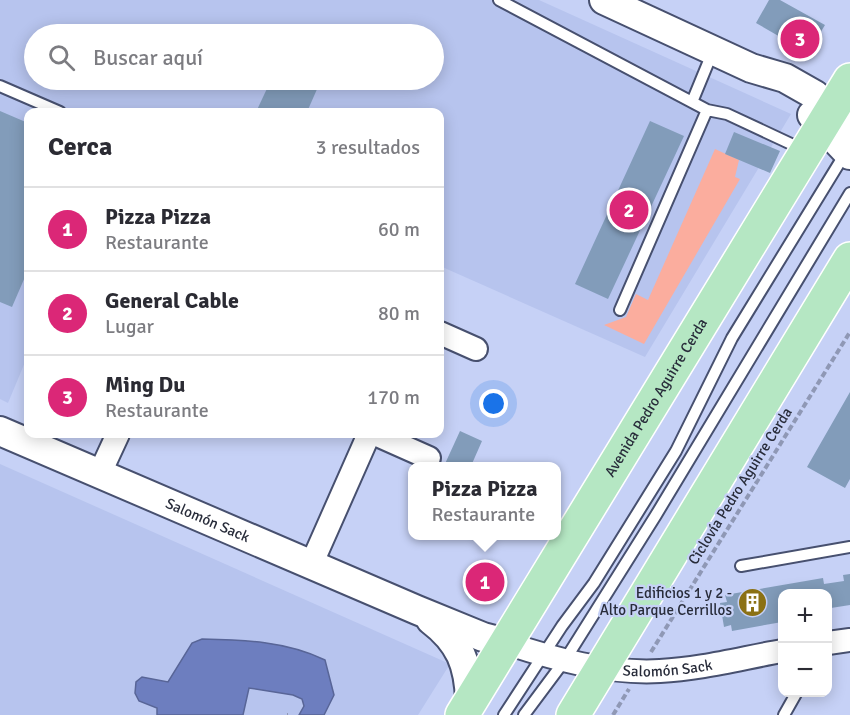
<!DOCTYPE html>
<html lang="es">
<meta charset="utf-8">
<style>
body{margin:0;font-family:Signika,sans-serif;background:#f2f2f3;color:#2b2b33}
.controls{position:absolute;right:18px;bottom:18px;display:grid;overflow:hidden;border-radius:12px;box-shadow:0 3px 15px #0003}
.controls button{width:54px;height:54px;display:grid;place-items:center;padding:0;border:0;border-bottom:2px solid #e1e1e2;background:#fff;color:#2b2b33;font:30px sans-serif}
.you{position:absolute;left:494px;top:404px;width:21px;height:21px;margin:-15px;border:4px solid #fff;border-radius:50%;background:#1a73e8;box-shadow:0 0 0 9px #1a73e833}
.badge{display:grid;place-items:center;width:39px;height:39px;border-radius:50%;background:#db2777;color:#fff;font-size:20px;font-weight:700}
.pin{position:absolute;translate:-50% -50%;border:3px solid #fff;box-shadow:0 2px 6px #0006}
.popup{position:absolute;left:408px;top:462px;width:153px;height:78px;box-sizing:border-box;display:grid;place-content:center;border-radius:12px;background:#fff;filter:drop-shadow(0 2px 4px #0005);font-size:20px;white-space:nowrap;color:#7c7c81}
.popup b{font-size:22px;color:#2b2b33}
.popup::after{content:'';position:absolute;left:50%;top:100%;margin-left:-12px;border:12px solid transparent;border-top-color:#fff}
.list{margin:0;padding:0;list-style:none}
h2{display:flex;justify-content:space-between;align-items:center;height:78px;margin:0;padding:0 24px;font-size:26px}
h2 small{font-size:20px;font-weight:400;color:#7c7c81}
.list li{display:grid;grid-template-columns:39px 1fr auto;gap:18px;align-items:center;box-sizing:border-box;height:84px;padding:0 24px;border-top:2px solid #e1e1e2}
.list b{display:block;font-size:22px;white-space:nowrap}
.list p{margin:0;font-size:20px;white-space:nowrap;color:#7c7c81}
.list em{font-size:20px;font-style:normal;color:#7c7c81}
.icon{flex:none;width:33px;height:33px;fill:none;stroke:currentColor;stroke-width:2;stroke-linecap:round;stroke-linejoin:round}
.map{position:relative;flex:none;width:850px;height:715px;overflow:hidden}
.search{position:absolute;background:#fff;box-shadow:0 3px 15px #0003;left:24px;top:24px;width:420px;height:66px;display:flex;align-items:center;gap:15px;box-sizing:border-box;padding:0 21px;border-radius:33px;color:#7c7c81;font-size:22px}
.panel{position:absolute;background:#fff;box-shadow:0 3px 15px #0003;left:24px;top:108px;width:420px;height:330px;border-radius:12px}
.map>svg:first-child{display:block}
.built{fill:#b7c4ee;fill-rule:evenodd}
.green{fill:#fbad9e}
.water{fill:#6d7ebf;stroke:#586597;stroke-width:1.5}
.building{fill:#829cba}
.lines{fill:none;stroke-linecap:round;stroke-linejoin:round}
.service-casing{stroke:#47506f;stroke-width:14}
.minor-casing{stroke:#47506f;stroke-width:26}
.tertiary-casing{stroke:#47506f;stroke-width:32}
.primary-casing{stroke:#fff;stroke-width:36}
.path{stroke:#8f98b5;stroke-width:4;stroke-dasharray:6 3;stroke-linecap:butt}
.service{stroke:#fff;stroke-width:10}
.minor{stroke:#fff;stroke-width:22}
.tertiary{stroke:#fff;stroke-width:28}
.primary{stroke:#b5e7c3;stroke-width:33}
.labels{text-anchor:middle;stroke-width:4.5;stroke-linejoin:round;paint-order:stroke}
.street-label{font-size:15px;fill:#282c3a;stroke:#c6d1f6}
.poi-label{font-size:15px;fill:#282c3a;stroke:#c6d1f6;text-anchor:end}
</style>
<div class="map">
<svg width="850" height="715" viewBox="0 0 850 715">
<rect width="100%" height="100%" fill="#c6d1f6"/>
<path class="built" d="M 0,0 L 539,0 L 791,114 L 645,357 L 440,266 L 440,112 L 28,112 L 28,355 L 8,403 L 0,399 ZM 34,34 L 434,34 L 434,80 L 34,80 Z
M 0,464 L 450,664 L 418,715 L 0,715 Z"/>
<path class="green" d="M 715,149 L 739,160 L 735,177 L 740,179 L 644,344 L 604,325 L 626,317 L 636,294 L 648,300 Z"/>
<path class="water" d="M 202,639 C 244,640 286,641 325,660 L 334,695 L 324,715 L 299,715 L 304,706 L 302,699 L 293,695 L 249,688 L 243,715 L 157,715 L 157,708 L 139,701 L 135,693 L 136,682 L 142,677 L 168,682 L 192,643 Z"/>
<path class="building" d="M 769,0 L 780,0 L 825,25 L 808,53 L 756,23 Z
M 271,80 L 321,80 L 307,112 L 256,112 Z
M 0,111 L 28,123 L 28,270 L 12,307 L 0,302 Z
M 650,121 L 684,136 L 608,299 L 575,284 Z
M 734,132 L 780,151 L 770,173 L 725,154 Z
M 850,392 L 850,479 L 845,488 L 807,467 Z
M 460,431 L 482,441 L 471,466 L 444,466 Z
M 477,566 L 503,578 L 494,598 L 468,586 Z
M 850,574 L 850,605 L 831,608 L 832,614 L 828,615 L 828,594 L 782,594 L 782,622 L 732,631 L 731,625 L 724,627 L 720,603 L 727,602 L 725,595 L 823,578 L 824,584 L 844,581 L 843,575 Z"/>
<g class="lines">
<defs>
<path id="service" d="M 499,0 L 707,110
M 0,86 L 60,112
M 692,102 L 713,51
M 620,310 L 707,110 L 727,114 L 804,150
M 741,566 L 850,547
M 504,715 L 562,626 L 594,583 L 676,451 L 732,338 L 846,152
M 524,715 L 565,660 L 656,515 L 850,193
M 784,715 L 797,692"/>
<g id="minor">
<path d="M 440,333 L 476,349"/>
<path d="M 375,434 L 429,458"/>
<path d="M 99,475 L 118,434"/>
<path d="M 311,565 L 369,434"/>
<path id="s1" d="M 506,643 C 554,659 608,674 660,671 C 701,669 742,658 782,651"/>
<path d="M 828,643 L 850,640"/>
</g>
<g id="tertiary">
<path d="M 604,0 L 751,68 L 785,78 L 815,95 L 850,126"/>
<path d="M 812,115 L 850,155"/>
<path id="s2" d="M 0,431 L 417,610 L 483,637 L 506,643"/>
<path d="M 431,620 C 460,642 469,665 470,701"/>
</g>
<g id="primary">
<path id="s3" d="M 462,715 L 850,80"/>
<path d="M 573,715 L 850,259"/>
</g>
</defs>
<use href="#service" class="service-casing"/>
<use href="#minor" class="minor-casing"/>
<use href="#tertiary" class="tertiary-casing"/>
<use href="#primary" class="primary-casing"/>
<path class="path" d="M 651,652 L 850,332
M 287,715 L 288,715
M 613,715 L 629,689"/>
<use href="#service" class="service"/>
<use href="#minor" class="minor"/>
<use href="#tertiary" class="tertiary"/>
<use href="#primary" class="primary"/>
</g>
<defs>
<symbol id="building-disc" viewBox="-11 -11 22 22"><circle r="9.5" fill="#8b7114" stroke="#c6d1f6"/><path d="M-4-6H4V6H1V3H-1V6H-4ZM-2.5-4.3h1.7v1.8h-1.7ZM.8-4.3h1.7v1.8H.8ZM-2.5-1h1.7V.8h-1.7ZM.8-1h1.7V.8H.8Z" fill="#fff"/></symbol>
</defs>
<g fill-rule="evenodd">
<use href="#building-disc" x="736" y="586" width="33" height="33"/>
</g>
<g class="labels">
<g class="street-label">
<text dy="5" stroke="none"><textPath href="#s3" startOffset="372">Avenida Pedro Aguirre Cerda</textPath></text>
<text transform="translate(740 486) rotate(-58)" y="5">Ciclovía Pedro Aguirre Cerda</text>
<text dy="5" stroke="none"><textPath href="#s2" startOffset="226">Salomón Sack</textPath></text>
<text dy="5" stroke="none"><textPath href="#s1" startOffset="165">Salomón Sack</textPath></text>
</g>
<g class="poi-label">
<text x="732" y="598">Edificios 1 y 2 -<tspan x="732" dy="17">Alto Parque Cerrillos</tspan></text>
</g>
</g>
</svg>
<div class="controls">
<button>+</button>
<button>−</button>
</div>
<div class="you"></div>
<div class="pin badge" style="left:485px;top:582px">1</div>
<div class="popup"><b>Pizza Pizza</b>Restaurante</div>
<div class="pin badge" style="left:629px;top:210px">2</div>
<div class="pin badge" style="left:800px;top:39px">3</div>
<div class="search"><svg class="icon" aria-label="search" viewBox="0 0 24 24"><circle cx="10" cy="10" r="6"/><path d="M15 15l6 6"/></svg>Buscar aquí</div>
<section class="panel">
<h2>Cerca<small>3 resultados</small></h2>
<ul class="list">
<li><span class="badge">1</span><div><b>Pizza Pizza</b><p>Restaurante</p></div><em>60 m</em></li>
<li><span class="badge">2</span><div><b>General Cable</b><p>Lugar</p></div><em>80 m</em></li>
<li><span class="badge">3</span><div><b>Ming Du</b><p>Restaurante</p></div><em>170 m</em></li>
</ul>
</section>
</div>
